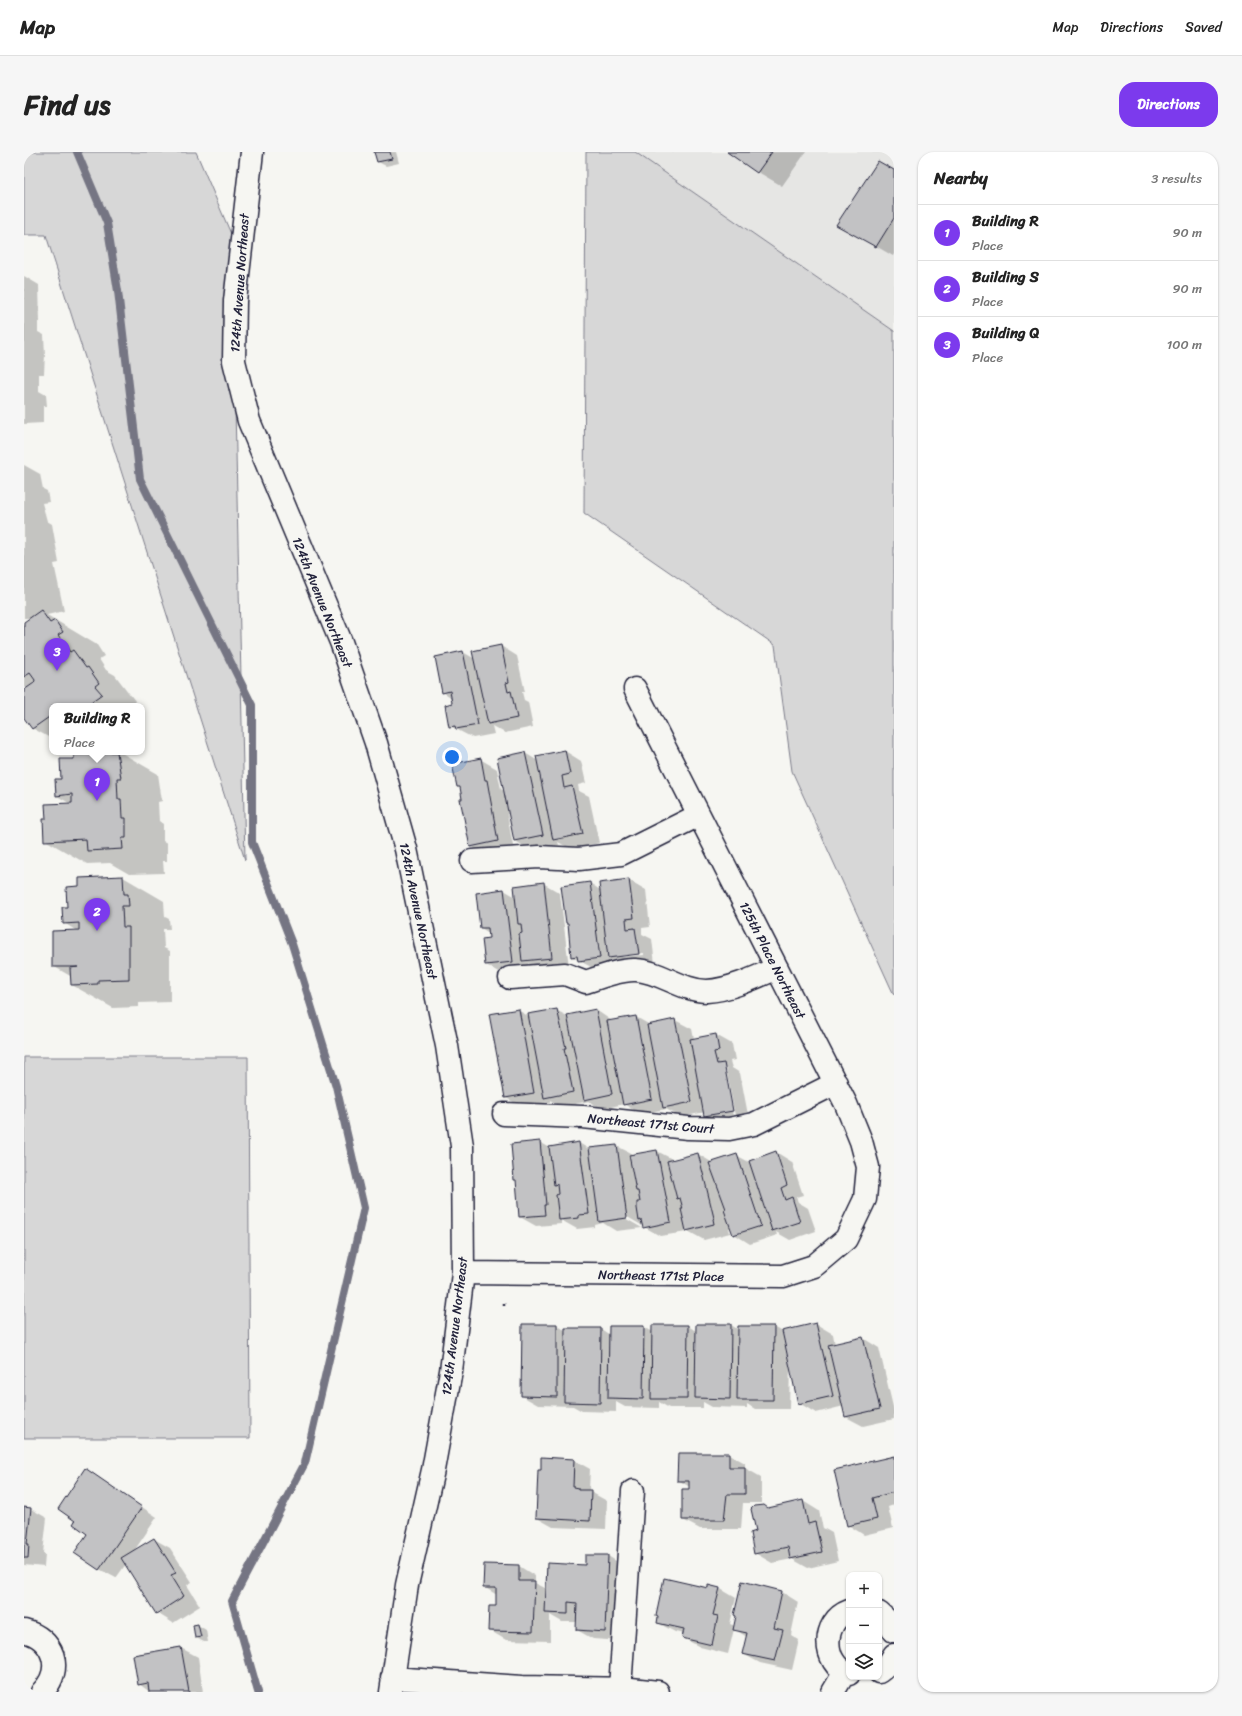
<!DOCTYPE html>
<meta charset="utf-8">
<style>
body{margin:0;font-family:Sriracha,sans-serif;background:#f6f6f6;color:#222}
.controls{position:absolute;right:12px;bottom:12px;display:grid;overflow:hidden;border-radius:8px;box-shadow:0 1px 3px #0004}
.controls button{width:36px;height:36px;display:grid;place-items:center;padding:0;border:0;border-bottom:1px solid #e0e0e0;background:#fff;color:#222;font:20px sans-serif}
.you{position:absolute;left:428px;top:605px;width:14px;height:14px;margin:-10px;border:3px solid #fff;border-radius:50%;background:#1a73e8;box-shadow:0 0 0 6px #1a73e833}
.badge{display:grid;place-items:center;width:26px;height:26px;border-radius:50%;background:#7c3aed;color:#fff;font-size:13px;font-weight:700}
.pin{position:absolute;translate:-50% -33px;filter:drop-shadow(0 1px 2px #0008)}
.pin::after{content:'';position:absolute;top:21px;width:14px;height:12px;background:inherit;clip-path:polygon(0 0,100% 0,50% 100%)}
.popup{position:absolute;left:25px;top:551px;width:96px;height:52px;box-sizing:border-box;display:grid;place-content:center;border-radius:8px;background:#fff;filter:drop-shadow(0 1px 3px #0005);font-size:13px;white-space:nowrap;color:#767676}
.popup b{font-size:15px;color:#222}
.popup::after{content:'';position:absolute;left:50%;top:100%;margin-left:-8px;border:8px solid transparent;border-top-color:#fff}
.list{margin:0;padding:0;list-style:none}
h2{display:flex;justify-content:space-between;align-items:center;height:52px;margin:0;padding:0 16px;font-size:17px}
h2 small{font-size:13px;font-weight:400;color:#767676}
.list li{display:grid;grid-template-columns:26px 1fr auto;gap:12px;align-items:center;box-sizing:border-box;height:56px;padding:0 16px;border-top:1px solid #e0e0e0}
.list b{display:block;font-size:15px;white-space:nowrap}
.list p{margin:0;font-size:13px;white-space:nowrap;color:#767676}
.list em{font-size:13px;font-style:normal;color:#767676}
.icon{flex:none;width:22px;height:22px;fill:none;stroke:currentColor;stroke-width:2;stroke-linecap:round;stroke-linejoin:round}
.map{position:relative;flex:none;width:870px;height:1540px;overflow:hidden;border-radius:16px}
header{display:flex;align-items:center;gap:24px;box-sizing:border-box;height:56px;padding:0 20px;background:#fff;border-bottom:1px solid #e0e0e0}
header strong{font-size:19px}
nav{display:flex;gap:22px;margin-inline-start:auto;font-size:14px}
.intro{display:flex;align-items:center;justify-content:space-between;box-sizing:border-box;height:96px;padding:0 24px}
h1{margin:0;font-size:28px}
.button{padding:10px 18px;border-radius:16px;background:#7c3aed;color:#fff;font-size:14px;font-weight:700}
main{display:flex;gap:24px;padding:0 24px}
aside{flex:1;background:#fff;border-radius:16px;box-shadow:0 1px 3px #0004}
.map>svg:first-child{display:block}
.built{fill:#e6e6e4}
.green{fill:#d7d7d7;stroke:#7c7c89}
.shadow{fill:#0003;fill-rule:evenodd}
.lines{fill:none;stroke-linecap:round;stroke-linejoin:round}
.stream{stroke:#757583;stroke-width:8}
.building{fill:#c2c2c4;stroke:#22223b}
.minor-casing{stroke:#22223b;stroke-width:25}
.path{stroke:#22223b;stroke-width:2.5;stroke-dasharray:3 3;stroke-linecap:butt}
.minor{stroke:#f6f6f2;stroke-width:22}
.labels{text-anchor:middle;stroke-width:3;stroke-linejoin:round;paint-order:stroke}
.street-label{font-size:13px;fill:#22223b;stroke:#f6f6f2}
</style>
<header>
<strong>Map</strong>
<nav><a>Map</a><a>Directions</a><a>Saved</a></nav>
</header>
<div class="intro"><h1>Find us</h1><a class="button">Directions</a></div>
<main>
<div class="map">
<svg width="870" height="1540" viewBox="0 0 870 1540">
<rect width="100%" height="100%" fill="#f6f6f2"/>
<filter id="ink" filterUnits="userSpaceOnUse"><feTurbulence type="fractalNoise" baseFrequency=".025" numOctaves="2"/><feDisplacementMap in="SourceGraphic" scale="8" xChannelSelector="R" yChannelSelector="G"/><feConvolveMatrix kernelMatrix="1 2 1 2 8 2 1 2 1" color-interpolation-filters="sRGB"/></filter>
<g filter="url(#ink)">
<path class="built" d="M 611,0 L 870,0 L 870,179 Z"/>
<path class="green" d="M 0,0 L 172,0 L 216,103 L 210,209 L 221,708 L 22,83 L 0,83 Z
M 562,0 L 611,0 L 870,179 L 870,843 L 768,619 L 751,493 L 560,361 Z
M 0,905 L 224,905 L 226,1286 L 0,1286 Z"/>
<path class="shadow" d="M 351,0 L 372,0 L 375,11 L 362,14 L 354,10 Z
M 705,0 L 782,0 L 758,34 L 734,20 Z
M 870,19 L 870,102 L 869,104 L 814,72 Z
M 0,124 L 15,133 L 16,170 L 14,170 L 14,180 L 20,183 L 21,203 L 20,222 L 15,222 L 15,239 L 22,243 L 23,254 L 19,254 L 19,271 L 0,272 Z
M 0,313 L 16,322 L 19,337 L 23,339 L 25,350 L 18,351 L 23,369 L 28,372 L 35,411 L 30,412 L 40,459 L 23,463 L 73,493 L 80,504 L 75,507 L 82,518 L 91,523 L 115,554 L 28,554 L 28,587 L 8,576 L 0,562 L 0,539 L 4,537 L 0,535 L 0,471 L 8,466 L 0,466 Z
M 477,494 L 493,504 L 501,540 L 498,540 L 500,548 L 504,550 L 509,575 L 481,581 L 468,574 L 470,582 L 449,586 L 426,574 L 429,552 L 428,546 L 419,540 L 439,500 L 451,507 Z
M 541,599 L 557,609 L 562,631 L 554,633 L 555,639 L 565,644 L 575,691 L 547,697 L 534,690 L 535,693 L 507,698 L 491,689 L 485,662 L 483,662 L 490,699 L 463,704 L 447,694 L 437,636 L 434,634 L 456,607 L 473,617 L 477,637 L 480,639 L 501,601 L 514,609 Z
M 51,600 L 96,600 L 134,622 L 138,649 L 134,650 L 135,669 L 139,672 L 139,689 L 143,691 L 143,709 L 139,709 L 140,721 L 105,722 L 86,711 L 63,712 L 21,688 L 47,652 L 33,644 L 38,628 L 51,608 Z
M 99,725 L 140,749 L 141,765 L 145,767 L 146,777 L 139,777 L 140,796 L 146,799 L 146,850 L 115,851 L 115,855 L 89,856 L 48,833 L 48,825 L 29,814 L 53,779 L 40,771 L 44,756 L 56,735 L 56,727 Z
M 605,728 L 622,738 L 626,775 L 618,776 L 618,782 L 628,787 L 631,812 L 571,817 L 548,805 L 546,772 L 543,771 L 566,731 L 576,738 ZM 620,801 L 620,803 L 598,805 L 598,803 Z
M 519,731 L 536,741 L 545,815 L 515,818 L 504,811 L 505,819 L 478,822 L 462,813 L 466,787 L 465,781 L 457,776 L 453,742 L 480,738 L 492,745 Z
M 494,858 L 504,864 L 532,858 L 545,865 L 572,858 L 588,869 L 612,865 L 626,873 L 651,868 L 668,877 L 670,887 L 692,883 L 708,892 L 711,908 L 706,909 L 708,916 L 716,921 L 725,968 L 698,973 L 681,963 L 681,960 L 657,965 L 642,957 L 616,962 L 600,952 L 577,957 L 565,949 L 537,955 L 526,948 L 526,950 L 499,955 L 482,946 ZM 700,916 L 702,916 L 711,964 L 709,964 Z
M 516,990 L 526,996 L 555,991 L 565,997 L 593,994 L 610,1003 L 633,999 L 650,1008 L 674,1002 L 689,1011 L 712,1003 L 725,1010 L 752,1000 L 768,1010 L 779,1043 L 772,1045 L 774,1050 L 784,1056 L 792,1079 L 766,1088 L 752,1080 L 753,1083 L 726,1092 L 710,1082 L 707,1075 L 705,1076 L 706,1081 L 680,1088 L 662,1078 L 663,1080 L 636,1084 L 600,1063 L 599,1065 L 618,1076 L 592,1079 L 579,1071 L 571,1073 L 571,1075 L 553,1077 L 537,1068 L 537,1072 L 512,1074 L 496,1065 Z
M 792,1172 L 809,1182 L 811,1193 L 839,1186 L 855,1196 L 870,1259 L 870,1267 L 839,1274 L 822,1265 L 820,1254 L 792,1261 L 775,1251 L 766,1213 L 765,1257 L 731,1257 L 723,1252 L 723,1256 L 688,1255 L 679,1250 L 679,1256 L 645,1256 L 635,1250 L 635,1256 L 601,1255 L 592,1250 L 592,1260 L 558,1259 L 549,1254 L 514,1253 L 498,1244 L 499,1173 L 533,1173 L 542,1179 L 577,1177 L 586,1183 L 586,1175 L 620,1175 L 629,1180 L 664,1174 L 672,1179 L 707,1173 L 715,1178 L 750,1175 L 759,1180 Z
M 705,1302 L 721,1311 L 721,1316 L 737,1325 L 737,1351 L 719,1351 L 717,1377 L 676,1377 L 659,1368 L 666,1335 L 654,1328 Z
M 870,1305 L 870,1353 L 864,1355 L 869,1376 L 840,1383 L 824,1373 Z
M 550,1308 L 566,1317 L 565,1339 L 583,1349 L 582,1377 L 529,1375 L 513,1366 Z
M 62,1318 L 133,1365 L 110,1399 L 130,1387 L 146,1396 L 168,1430 L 163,1433 L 176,1454 L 149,1471 L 133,1461 L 102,1412 L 92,1426 L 75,1417 L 64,1381 L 53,1368 Z
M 779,1349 L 795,1359 L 799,1376 L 808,1381 L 814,1409 L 784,1416 L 768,1407 L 748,1411 L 731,1401 L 733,1380 L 744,1356 Z
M 0,1356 L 7,1357 L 23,1366 L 19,1401 L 21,1403 L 20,1415 L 0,1413 Z
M 562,1404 L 584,1404 L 600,1414 L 597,1489 L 569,1487 L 553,1478 L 553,1470 L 538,1470 L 526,1463 L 526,1489 L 482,1488 L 465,1478 L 473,1455 L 473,1443 L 460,1435 L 495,1414 L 511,1424 L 511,1431 L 523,1437 L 562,1414 Z
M 718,1431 L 758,1440 L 774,1450 L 767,1483 L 775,1488 L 768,1518 L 736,1511 L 719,1502 L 723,1485 L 710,1477 L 704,1502 L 676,1495 L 659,1486 L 660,1482 L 651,1480 L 634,1471 L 684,1437 L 695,1436 L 712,1446 L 706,1472 L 711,1474 Z
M 174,1473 L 182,1478 L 184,1490 L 180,1490 L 172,1486 Z
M 157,1496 L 174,1505 L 179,1540 L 126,1540 L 115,1532 L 111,1503 Z"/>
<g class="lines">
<path class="stream" d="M 53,0 L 83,71 L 94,139 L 116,327 L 228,553 L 228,690 L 268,792 L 312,934 L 340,1056 L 281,1311 L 208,1449 L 234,1540"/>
</g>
<path class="building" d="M 350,0 L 366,0 L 368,7 L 353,10 Z
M 703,0 L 748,0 L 733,21 Z
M 854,9 L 870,18 L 870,66 L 852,95 L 812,73 Z
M 17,458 L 26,471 L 31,468 L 39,480 L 34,483 L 46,500 L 49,498 L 62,516 L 64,515 L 75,531 L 71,534 L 78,542 L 61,554 L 42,554 L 40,552 L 28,554 L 28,563 L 8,577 L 0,566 L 0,538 L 10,531 L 11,528 L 6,521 L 0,525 L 0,470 Z
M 477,493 L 485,530 L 482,531 L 484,540 L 487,539 L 493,566 L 464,572 L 448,499 Z
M 439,499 L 454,573 L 432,577 L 431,574 L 425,575 L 421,553 L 428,551 L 426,539 L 418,541 L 411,505 Z
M 541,598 L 546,622 L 538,624 L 540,636 L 548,634 L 559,682 L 529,688 L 512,604 Z
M 50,600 L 93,600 L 97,626 L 93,626 L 94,647 L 97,647 L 98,666 L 102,666 L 102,686 L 98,686 L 99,697 L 63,699 L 62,687 L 20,689 L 19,667 L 22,667 L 21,652 L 48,651 L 48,642 L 32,644 L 31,627 L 37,627 L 36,607 L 50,607 Z
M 501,600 L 519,683 L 490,689 L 473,606 Z
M 457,606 L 461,628 L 463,628 L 474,689 L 446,695 L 436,647 L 438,647 L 436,635 L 433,635 L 428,612 Z
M 99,724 L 100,742 L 104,742 L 105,754 L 98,754 L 99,775 L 105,775 L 105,827 L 74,828 L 74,832 L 47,833 L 46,816 L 54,815 L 28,815 L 28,779 L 55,778 L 55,771 L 39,772 L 38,755 L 43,755 L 42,735 L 55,734 L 55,726 Z
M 605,727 L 610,766 L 602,767 L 603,777 L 611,776 L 615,802 L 584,806 L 575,731 Z
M 520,730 L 528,806 L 498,809 L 495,782 L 498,781 L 497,772 L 494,772 L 490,734 Z
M 566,730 L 576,806 L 554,809 L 553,804 L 547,805 L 544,771 L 542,771 L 537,734 Z
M 480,737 L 489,810 L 461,813 L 458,787 L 465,786 L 464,776 L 456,776 L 452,741 Z
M 495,857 L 510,941 L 481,946 L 465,862 Z
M 533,857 L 542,896 L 540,896 L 549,940 L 520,946 L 504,862 Z
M 572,857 L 588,942 L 560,948 L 543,863 Z
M 612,864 L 628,947 L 599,953 L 583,869 Z
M 651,867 L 668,950 L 639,956 L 623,873 Z
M 692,882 L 695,899 L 690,900 L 693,912 L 700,911 L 709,959 L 680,964 L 666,887 Z
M 516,989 L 522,1053 L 520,1053 L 521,1063 L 495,1065 L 492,1028 L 490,1028 L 487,992 Z
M 555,990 L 565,1062 L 555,1063 L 555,1066 L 535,1068 L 532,1043 L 534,1042 L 533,1032 L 530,1033 L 525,995 Z
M 593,993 L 603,1066 L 575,1070 L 565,996 Z
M 633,998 L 647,1070 L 619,1076 L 617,1068 L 615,1069 L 613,1056 L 613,1050 L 616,1050 L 614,1039 L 612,1039 L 605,1003 Z
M 752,999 L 763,1033 L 757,1036 L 761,1048 L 768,1045 L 776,1070 L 748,1079 L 725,1009 Z
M 674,1001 L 690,1066 L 689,1067 L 690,1072 L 662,1079 L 657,1057 L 659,1057 L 656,1046 L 653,1047 L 643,1009 Z
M 713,1002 L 737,1074 L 709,1083 L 700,1058 L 702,1057 L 685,1011 Z
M 792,1171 L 809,1244 L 774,1252 L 758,1179 Z
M 498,1172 L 533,1172 L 533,1245 L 497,1244 Z
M 672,1172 L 707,1172 L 706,1247 L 671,1246 Z
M 628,1173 L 664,1173 L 663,1247 L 627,1247 Z
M 585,1174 L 620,1174 L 619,1247 L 584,1246 Z
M 714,1174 L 750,1174 L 749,1248 L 713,1248 Z
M 541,1176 L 577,1176 L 576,1251 L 540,1250 Z
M 839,1185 L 856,1257 L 821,1265 L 804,1193 Z
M 654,1301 L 705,1301 L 705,1315 L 721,1315 L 721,1342 L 703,1342 L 700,1368 L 658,1368 L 658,1337 L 665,1337 L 665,1329 L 653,1329 Z
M 870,1304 L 870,1340 L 848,1346 L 853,1367 L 823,1374 L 810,1318 Z
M 517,1305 L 550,1307 L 549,1335 L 554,1336 L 554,1338 L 567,1338 L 566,1369 L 512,1366 L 514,1318 L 517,1318 Z
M 61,1316 L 118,1355 L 75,1418 L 50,1401 L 63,1382 L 49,1372 L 51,1369 L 34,1357 Z
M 779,1348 L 784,1372 L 791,1370 L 798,1400 L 766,1407 L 764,1395 L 730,1402 L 726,1381 L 732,1379 L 727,1357 L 730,1354 L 740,1353 L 744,1356 Z
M 0,1355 L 7,1356 L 3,1392 L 5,1392 L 4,1406 L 0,1406 Z
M 130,1386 L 152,1421 L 147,1423 L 160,1444 L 132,1462 L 97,1406 Z
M 561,1403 L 584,1403 L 581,1480 L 552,1478 L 553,1451 L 544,1450 L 544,1462 L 521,1461 L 523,1411 L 561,1413 Z
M 460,1412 L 495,1413 L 495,1429 L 511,1429 L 509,1480 L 464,1479 L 465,1454 L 472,1454 L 472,1436 L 459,1436 Z
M 640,1426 L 684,1436 L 684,1433 L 696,1436 L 689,1463 L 694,1464 L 688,1493 L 658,1486 L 660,1477 L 633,1471 L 634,1465 L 632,1464 Z
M 718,1429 L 758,1439 L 750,1476 L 759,1478 L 751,1509 L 718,1502 L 723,1481 L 709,1478 L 712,1464 L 710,1463 Z
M 174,1472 L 177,1485 L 171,1486 L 169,1473 Z
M 157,1495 L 165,1540 L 125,1540 L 124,1531 L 114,1533 L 109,1503 Z"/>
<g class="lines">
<defs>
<path id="minor" d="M 228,0 L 211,149 L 210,209 L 225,269 L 317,490 L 352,591 L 382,697 L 423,894 L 438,994 L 439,1121 L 427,1219 L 409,1318 L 383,1433 L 367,1540
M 448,709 L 515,705 L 555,707 L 597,702 L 675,663
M 486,826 L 541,822 L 562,830 C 576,825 597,817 612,818 C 636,819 658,839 683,839 C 705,838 733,825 753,816
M 480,962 L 559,965 L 664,976 L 705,977 L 730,972 L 812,931
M 439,1121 L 759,1124 L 790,1114 L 822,1087 L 841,1047 L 844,1015 L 837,989 L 822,952 L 611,537
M 825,1459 C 797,1469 798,1512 825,1522
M 855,1461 L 864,1469 L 870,1479
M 0,1479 C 29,1486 41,1517 18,1540
M 855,1520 L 864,1513 L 870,1503
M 368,1526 L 498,1535 L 607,1537 L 634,1540
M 596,1537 L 609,1339
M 809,1540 L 821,1520"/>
</defs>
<use href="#minor" class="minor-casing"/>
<path class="path" d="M 480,1154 L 480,1148"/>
<use href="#minor" class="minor"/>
</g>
</g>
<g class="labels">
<g class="street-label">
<text transform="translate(215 131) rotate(-86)" y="5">124th Avenue Northeast</text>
<text transform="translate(299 450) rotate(68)" y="5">124th Avenue Northeast</text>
<text transform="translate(395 759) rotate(78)" y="5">124th Avenue Northeast</text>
<text transform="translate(749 808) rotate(63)" y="5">125th Place Northeast</text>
<text transform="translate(627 971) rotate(5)" y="5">Northeast 171st Court</text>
<text transform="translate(637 1123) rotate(1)" y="5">Northeast 171st Place</text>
<text transform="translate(430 1174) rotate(-83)" y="5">124th Avenue Northeast</text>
</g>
</g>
</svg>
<div class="controls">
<button>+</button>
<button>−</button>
<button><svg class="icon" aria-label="layers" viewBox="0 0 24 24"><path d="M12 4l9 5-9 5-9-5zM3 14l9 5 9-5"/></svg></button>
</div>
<div class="you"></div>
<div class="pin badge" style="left:73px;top:649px">1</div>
<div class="popup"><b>Building R</b>Place</div>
<div class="pin badge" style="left:73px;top:779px">2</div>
<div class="pin badge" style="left:33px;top:519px">3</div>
</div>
<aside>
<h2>Nearby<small>3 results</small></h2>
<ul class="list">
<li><span class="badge">1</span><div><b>Building R</b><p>Place</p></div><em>90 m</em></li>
<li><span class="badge">2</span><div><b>Building S</b><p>Place</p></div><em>90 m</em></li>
<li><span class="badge">3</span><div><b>Building Q</b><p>Place</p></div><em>100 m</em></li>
</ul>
</aside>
</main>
